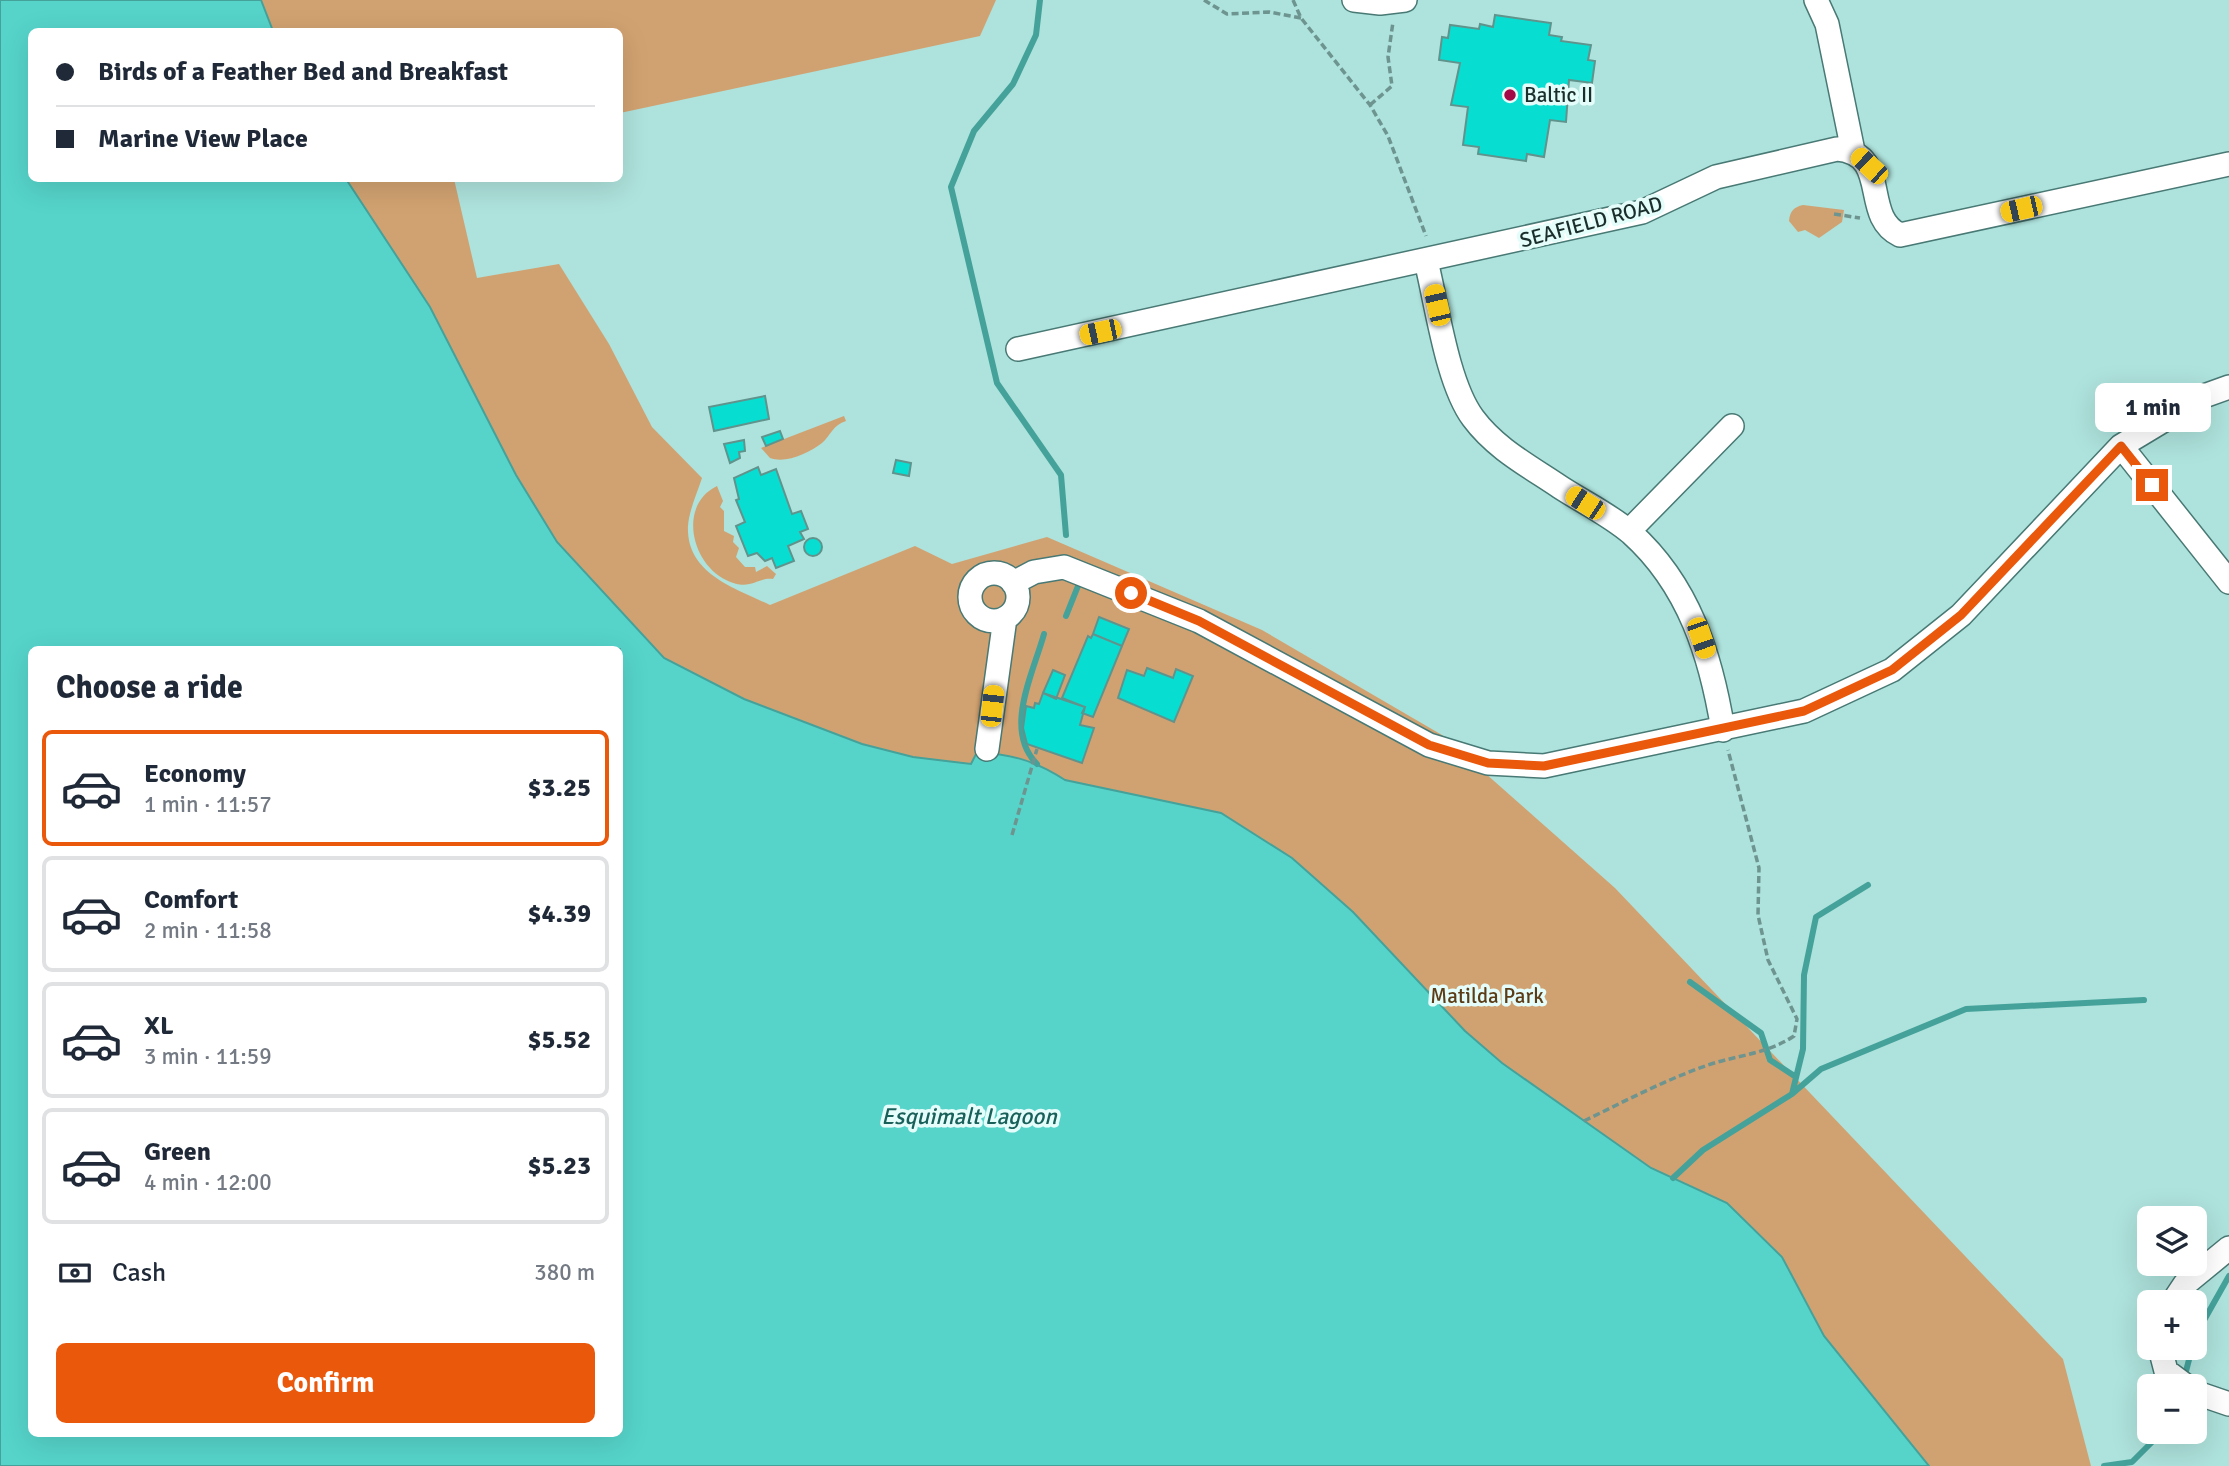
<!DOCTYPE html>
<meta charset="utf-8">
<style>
:root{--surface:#fff;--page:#f2f2f3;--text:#1f2937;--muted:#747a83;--line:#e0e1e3;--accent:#ea580c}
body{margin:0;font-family:Signika,sans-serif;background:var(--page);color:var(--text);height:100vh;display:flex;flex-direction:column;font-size:26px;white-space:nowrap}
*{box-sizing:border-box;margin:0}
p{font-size:23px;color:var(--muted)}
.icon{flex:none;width:38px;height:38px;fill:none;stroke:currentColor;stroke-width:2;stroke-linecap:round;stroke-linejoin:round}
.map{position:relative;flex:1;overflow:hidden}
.sheet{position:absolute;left:28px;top:646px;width:595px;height:791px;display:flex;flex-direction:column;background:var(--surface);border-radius:10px;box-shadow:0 7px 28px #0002}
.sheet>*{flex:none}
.banner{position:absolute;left:28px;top:28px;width:595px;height:154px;border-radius:10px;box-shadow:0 7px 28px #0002;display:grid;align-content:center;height:154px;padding:0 28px;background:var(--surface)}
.fabs{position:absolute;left:2137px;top:1206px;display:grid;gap:14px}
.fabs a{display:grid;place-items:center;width:70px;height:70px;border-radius:10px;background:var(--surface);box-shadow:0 7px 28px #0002;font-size:35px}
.end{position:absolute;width:32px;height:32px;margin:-16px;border:9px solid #ea580c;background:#fff;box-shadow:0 0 0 4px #fff}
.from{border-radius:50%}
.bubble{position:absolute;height:49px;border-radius:10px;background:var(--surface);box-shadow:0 7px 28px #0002;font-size:23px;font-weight:700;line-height:49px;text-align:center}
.car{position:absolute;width:21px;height:42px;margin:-21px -10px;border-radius:9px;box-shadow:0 0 5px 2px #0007;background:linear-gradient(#f5c518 24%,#345 0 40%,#f5c518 0 76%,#345 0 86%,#f5c518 0)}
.banner b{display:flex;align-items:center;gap:24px;height:66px;font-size:26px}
.banner b+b{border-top:2px solid var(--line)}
.banner i{width:18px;height:18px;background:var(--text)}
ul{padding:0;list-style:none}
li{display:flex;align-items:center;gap:21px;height:116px;margin:0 14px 10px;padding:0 14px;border:4px solid var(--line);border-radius:10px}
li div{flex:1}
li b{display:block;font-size:26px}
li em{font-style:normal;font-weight:700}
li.current{border-color:var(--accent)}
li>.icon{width:63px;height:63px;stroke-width:1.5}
h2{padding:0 28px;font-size:32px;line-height:84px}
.pay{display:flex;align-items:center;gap:18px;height:77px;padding:0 28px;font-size:26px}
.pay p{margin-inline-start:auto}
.action{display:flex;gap:14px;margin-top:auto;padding:14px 28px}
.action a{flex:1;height:80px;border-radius:10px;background:var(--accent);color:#fff;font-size:28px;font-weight:700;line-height:80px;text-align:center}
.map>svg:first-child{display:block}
.green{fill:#d1a271;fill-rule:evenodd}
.water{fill:#56d4ca;stroke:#44a29b;stroke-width:2;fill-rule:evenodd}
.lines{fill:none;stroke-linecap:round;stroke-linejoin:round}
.stream{stroke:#44a29b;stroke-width:6}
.building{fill:#07ded1;stroke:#61938d;stroke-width:2}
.minor-casing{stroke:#487974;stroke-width:26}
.path{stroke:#6e9490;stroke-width:3.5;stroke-dasharray:7 3.5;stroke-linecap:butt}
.minor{stroke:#fff;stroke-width:23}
.route{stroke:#ea580c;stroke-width:9}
.poi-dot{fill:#a30946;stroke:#e4fdfa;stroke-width:2.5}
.labels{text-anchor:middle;stroke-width:7;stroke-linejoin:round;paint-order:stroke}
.poi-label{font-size:21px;fill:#1a2f2c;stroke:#e4fdfa;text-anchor:start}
.street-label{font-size:21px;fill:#1a2f2c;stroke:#e4fdfa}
.park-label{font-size:21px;fill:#5b3c16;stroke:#e4fdfa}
.water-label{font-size:23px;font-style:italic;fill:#19605a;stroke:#e4fdfa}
</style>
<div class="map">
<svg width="2229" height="1466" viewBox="0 0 2229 1466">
<rect width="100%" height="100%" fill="#aee2dc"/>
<path class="green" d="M0,0H996L980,36L620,113V32H32V178L454,179L477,278L559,264L609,344L652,427L702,478C697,493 689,511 688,526C686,574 735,588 770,605L915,546L952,564L1047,537L1262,630L1442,735L1615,888L2063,1359L2091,1466H0ZM32,649H620V1433H32Z
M1803,205L1844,210L1842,222L1819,238L1805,230L1798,232L1789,221C1790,211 1794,207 1803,205Z
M844,416L846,421C833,425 831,435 822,443C809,453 786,464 770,458L761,448Z
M717,486L723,501L720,507L724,511V531L734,536L733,542L739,548L736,557L745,567H755L756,572L767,566L776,574L773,579C756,577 751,592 726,580C691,563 678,505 717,486Z"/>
<path class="water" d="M0,0H261L273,31L32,32V178L346,179L430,307L516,475L557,542L664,658L744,699L862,744L913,757L971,764L977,752C1013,755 1034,760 1065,780L1221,813L1292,858L1353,912L1465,1031L1502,1063L1651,1168L1727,1203L1782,1257L1824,1336L1929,1466H0ZM32,649H620V1433H32Z"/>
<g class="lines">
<path class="stream" d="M1040,0L1036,35L1013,84L974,131L951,187L997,383L1061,475L1066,535
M1066,616L1078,586
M1037,764C1003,730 1033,674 1044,634
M1690,982L1761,1033L1770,1060L1796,1077
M1792,1094L1821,1069L1966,1009L2144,1000
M1673,1178L1703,1150L1792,1094L1803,1049L1804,975L1816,917L1868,885
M2194,1338L2229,1276
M2184,1379L2192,1348
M2104,1466L2132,1462L2162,1432"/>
</g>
<path class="building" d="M1495,15L1551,23L1549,35L1562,37L1561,41L1591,45L1588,60L1595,61L1592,83L1569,80L1566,122L1550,120L1544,157L1527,154L1526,161L1478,154L1479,147L1463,145L1468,107L1451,105L1460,63L1439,60L1442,37L1448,38L1450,25L1479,29L1480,24L1493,27Z
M765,396L769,419L714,431L709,407Z
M780,431L783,439L766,446L762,437Z
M744,440L745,451L739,452L740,458L730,463L724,444Z
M896,460L911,463L909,476L893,473Z
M758,467L761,475L776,469L792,514L801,511L808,529L800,532L804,539L788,546L794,561L776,568L772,558L765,561L757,553L748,556L736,526L745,522L736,500L739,499L734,478Z
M804 547a9 9 0 1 1 18 0a9 9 0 1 1-18 0Z
M1099,617L1129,629L1122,646L1093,634Z
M1093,634L1122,646L1093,717L1082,713L1085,707L1062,698L1088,636L1091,638Z
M1147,668L1173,678L1176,669L1193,676L1174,722L1118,698L1127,670L1144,676Z
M1053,670L1065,675L1056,699L1043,693Z
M1043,693L1085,707L1080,725L1094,728L1082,763L1027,744L1023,728L1026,706L1034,708L1035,703L1039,704Z"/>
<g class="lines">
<g class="minor-casing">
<path id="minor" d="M1354,0L1380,3L1405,0
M1816,0L1827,24L1853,151
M1426,261C1437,305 1447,383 1473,418C1496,449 1529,466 1560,487C1583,502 1610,515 1631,533C1689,585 1711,656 1723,730
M1018,349L1642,212L1716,177L1837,149C1892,154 1860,216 1900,235L2229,164
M2121,446L2229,582
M1629,531L1732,426
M970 597a24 24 0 1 1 48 0a24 24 0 1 1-48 0Z
M1013,583L1034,572L1064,567L1199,621L1429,745L1488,763L1544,766L1804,711L1892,670L1961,615L2121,446L2204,396L2229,387
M987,749L1005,618
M2173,1302L2185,1284L2229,1248
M2160,1348L2166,1371L2186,1386
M2194,1392L2229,1404"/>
</g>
<path class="path" d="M1204,0L1227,14L1269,12L1301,18
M1293,0L1301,18L1370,105L1388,136L1426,236
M1370,105L1392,86L1388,57L1393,22
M1834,214L1860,218
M1012,835L1037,749
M1584,1121C1625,1101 1665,1080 1708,1065C1738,1055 1767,1054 1794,1036L1797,1019L1768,960L1758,915L1759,868L1728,750"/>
<use href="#minor" class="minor"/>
</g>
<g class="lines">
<path class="route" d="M1131,593L1199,621L1429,745L1488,763L1544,766L1804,711L1892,670L1961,615L2121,446L2152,485"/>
</g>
<circle class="poi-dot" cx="1510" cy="95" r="7"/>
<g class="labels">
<g class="poi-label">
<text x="1524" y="102">Baltic II</text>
</g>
<g class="street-label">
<text transform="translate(1591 222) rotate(-15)" y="7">SEAFIELD ROAD</text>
</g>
<g class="park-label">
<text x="1487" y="1003">Matilda Park</text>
</g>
<g class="water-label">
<text x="969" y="1124">Esquimalt Lagoon</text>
</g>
</g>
</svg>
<div class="fabs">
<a><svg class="icon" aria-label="layers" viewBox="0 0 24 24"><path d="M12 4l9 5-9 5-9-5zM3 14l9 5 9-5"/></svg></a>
<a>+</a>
<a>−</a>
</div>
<i class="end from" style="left:1131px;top:593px"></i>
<i class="end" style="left:2152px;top:485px"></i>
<div class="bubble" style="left:2095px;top:383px;width:116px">1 min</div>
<i class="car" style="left:1869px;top:166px;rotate:313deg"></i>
<i class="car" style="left:2021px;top:209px;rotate:257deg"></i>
<i class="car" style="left:1437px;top:305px;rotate:347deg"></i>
<i class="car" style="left:1100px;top:332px;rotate:258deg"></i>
<i class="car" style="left:1585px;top:503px;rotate:303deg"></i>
<i class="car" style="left:1701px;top:638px;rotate:161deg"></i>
<i class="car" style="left:992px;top:706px;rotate:6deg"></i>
<div class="banner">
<b><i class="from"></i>Birds of a Feather Bed and Breakfast</b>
<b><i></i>Marine View Place</b>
</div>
<section class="sheet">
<h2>Choose a ride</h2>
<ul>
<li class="current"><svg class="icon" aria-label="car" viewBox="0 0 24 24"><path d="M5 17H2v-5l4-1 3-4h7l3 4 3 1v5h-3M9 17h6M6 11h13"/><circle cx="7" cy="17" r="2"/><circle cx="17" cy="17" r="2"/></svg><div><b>Economy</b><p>1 min · 11:57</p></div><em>$3.25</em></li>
<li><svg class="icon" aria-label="car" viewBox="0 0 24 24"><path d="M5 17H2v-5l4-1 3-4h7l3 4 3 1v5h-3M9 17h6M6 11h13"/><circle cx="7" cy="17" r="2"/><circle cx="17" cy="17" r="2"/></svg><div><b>Comfort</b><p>2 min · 11:58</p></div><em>$4.39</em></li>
<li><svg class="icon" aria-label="car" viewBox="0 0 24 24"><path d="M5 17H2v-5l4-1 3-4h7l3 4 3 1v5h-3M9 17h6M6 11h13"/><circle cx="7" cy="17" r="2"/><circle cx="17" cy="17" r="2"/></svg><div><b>XL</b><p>3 min · 11:59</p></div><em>$5.52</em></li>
<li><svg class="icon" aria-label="car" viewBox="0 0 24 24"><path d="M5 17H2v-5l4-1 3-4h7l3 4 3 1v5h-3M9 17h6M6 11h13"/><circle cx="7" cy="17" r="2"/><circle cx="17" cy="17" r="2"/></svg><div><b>Green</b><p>4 min · 12:00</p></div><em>$5.23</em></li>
</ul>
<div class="pay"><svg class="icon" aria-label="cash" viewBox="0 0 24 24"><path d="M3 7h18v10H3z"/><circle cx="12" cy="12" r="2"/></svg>Cash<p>380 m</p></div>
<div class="action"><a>Confirm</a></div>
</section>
</div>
